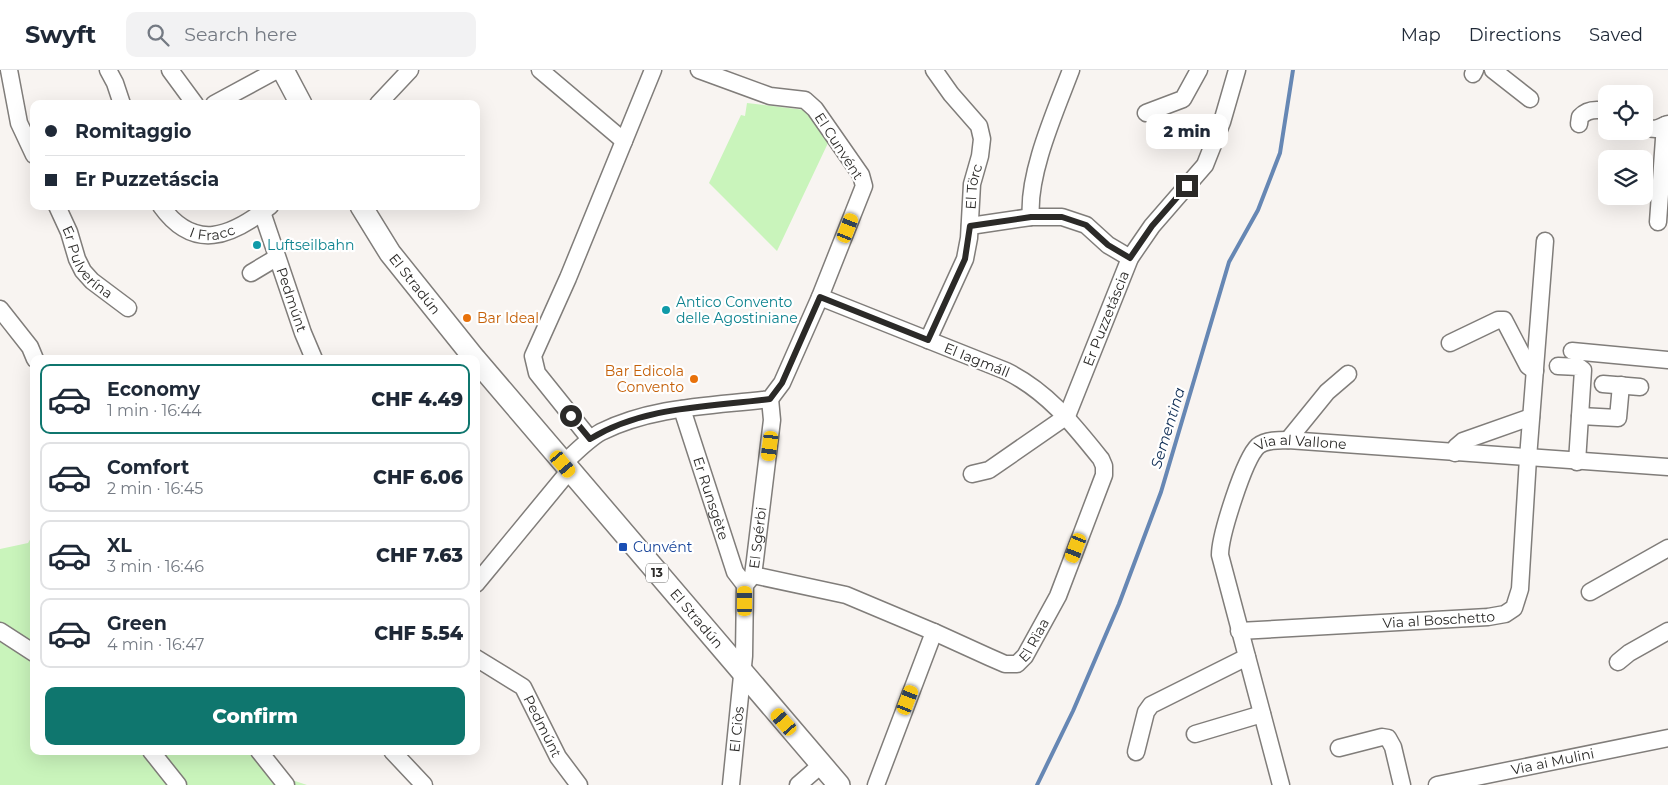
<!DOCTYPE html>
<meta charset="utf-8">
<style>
:root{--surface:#fff;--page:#f2f2f3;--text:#1f2937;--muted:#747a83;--line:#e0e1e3;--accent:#0f766e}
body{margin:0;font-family:Montserrat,sans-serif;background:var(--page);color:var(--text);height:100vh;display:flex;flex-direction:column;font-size:19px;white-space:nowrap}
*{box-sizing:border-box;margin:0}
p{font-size:16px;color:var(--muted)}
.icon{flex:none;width:28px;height:28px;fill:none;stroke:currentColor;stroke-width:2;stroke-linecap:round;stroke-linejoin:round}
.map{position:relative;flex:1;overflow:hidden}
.details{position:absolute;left:30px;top:285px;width:450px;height:400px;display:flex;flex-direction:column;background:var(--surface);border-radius:10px;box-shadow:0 5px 20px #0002}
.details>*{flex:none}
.guide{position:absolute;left:30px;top:30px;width:450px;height:110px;border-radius:10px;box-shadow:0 5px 20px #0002;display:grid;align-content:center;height:110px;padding:0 15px;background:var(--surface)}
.controls{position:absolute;left:1598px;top:15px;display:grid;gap:10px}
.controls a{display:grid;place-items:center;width:55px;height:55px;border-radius:10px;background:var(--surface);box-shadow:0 5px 20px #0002;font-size:25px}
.end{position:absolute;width:22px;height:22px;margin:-11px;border:6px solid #2b2a28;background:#fff;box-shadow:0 0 0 2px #fff}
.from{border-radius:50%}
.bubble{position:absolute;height:35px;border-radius:10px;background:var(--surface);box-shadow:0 5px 20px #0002;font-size:16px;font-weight:800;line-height:35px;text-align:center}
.car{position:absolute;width:15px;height:30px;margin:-15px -8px;border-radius:6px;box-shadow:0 0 4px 1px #0007;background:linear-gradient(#f5c518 24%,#345 0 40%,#f5c518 0 76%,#345 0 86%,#f5c518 0)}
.guide b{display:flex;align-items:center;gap:18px;height:48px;font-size:19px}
.guide b+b{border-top:1px solid var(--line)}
.guide i{width:12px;height:12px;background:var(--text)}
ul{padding:9px 0 0;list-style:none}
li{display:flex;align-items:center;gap:15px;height:70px;margin:0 10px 8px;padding:0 5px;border:2px solid var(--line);border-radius:10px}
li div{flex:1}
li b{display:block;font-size:19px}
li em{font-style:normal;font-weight:800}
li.on{border-color:var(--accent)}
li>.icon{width:45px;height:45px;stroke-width:1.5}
.primary-button{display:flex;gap:10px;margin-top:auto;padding:10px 15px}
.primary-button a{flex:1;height:58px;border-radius:10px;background:var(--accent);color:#fff;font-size:20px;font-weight:800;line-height:58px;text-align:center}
header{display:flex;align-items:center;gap:30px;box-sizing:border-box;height:70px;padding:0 25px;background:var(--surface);border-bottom:1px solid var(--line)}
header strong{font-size:24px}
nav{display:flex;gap:28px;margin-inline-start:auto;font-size:18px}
.search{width:350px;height:45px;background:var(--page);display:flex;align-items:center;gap:12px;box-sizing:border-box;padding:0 18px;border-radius:10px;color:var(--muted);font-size:19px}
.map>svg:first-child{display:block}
.green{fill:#c9f4bb}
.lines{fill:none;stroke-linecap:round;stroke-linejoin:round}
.stream{stroke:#6687b4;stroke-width:4}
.minor-casing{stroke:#807d7a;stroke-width:19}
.major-casing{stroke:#807d7a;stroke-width:24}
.minor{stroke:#fff;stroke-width:16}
.major{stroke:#fff;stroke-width:21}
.route{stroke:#2b2a28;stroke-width:6}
.culture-dot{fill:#0f9aa8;stroke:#fff;stroke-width:2}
.food-dot{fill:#e8710a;stroke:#fff;stroke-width:2}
.transit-dot{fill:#1a4fb4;stroke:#fff;stroke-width:2}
.labels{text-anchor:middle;stroke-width:4.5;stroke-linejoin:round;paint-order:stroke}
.shield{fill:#fff;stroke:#6b6a68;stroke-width:1}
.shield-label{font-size:12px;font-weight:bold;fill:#2b2a28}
.street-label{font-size:14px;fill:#2b2a28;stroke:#fff}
.culture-label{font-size:14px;fill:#0d838f;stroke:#fff;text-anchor:start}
.food-label{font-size:14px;fill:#c56008;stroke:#fff;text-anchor:start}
.transit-label{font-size:14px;fill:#164399;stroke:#fff;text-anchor:start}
.water-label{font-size:15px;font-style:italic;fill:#0b2a52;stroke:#fff}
</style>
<header>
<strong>Swyft</strong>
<div class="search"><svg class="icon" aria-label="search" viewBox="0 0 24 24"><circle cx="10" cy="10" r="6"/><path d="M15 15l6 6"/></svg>Search here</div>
<nav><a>Map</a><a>Directions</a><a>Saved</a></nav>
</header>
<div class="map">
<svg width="1668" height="715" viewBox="0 0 1668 715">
<rect width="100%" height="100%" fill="#f8f4f1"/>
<path class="green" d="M747,33L805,40L828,73L777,181L709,113L741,45L745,46Z
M34,463V681H259L277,705L307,715H0V479L28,473Z"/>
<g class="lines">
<path class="stream" d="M1037,715L1073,641L1119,534L1161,422L1229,192L1258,140L1280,83L1293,0"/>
<g class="minor-casing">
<g id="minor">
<path d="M9,0L19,53L34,85"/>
<path d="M108,0L115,13L122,34"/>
<path d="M170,0L195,34"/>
<path d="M540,0L624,71"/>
<path d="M1493,0L1530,29"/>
<path d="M1473,4L1475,0"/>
<path d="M214,34L277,0"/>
<path d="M378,34L410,0"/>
<path d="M1146,43L1183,29L1199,0"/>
<path d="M1579,54L1580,47C1587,39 1597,39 1606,41"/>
<path d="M1644,58L1656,59L1668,54"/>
<path id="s1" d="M57,136L69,162L77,189L83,201L92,211L128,238"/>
<path id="s2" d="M161,136C194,182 231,167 270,136"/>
<path id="s3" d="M260,136L303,263L314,289"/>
<path d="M1031,147C1027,104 1056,40 1071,0"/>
<path d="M1658,152L1665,55"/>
<path d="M970,156L1031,147H1062L1086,155L1108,175L1130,188"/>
<path d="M251,203L276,188"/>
<path d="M0,239L30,277L35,289"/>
<path id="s4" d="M928,270L965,189L969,168L972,114L980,86L982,69L979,56L951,24L934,0"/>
<path d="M1450,273L1498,250H1504L1528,296L1535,301"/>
<path d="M1572,281L1668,290"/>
<path d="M1558,296L1579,297L1583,300L1577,392"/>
<path d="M1603,314L1640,317"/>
<path id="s5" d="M682,339L735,502L745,515"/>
<path id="s6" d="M1067,346L1130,188L1152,156L1205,95L1222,52L1237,0"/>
<path d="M1580,346L1618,348L1621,315"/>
<path d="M590,369L537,303L533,286L568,208L653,0"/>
<path d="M1288,370L1327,322L1348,304"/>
<path d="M1455,383L1456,377L1463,371L1531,347"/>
<path d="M563,394C575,383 587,370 601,362C653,336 713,336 770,329L782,313L820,227L864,116L861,105L815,39L805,30L770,26L699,0"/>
<path d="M972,404L989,400L1067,346"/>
<path id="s7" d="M753,505L846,525L934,562L989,587L1005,594H1017L1025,586L1058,526L1104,405V396L1101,389C1073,354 1047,321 1006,301L820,227"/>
<path d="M476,514L569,401"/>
<path d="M1590,522L1668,478"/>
<path d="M0,561L34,583"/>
<path id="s8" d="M1239,561L1488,547L1505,544L1514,538L1520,519L1528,388L1545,171"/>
<path id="s9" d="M476,588L523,617L558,687L579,715"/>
<path d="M1618,592L1629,583L1668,561"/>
<path d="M1195,664L1262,644"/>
<path d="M1339,678L1382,667L1388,668L1393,677L1402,715"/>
<path d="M151,681L178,715"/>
<path d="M259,681L286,715"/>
<path d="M392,681L424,715"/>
<path d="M1136,682L1146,642L1151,635L1247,587"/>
<path id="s10" d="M731,715L744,586L745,515L753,505L755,490L772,350L770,329"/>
<path d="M798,715L821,695"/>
<path d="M876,715L934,562"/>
<path id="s11" d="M1281,715L1220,485C1220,466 1244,389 1258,376C1266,370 1279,370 1288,370L1668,397"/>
<path id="s12" d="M1437,715L1668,668"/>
</g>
</g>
<g class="major-casing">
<g id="major">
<path d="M283,0L301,34"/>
<path id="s13" d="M361,136L390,183L475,289"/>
<path id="s14" d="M476,290L839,715"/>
</g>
</g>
<use href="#minor" class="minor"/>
<use href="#major" class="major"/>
</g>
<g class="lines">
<path class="route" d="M571,346L590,369C644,336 709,337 770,329L782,313L820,227L928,270L965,189L970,156L1031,147H1062L1086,155L1108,175L1130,188L1152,156L1187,116"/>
</g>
<g class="culture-dot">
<circle cx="257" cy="175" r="5"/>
<circle cx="666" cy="240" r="5"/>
</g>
<g class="food-dot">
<circle cx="467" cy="248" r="5"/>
<circle cx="694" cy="309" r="5"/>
</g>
<rect class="transit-dot" x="618" y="472" width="10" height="10" rx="2.5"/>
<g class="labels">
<rect class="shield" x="646" y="493.5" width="22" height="19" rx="4"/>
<g class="shield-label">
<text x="657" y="507">13</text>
</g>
<g class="street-label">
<text transform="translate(839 76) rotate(57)" y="5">El Cunvént</text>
<text dy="5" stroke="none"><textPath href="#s4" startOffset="162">El Törc</textPath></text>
<text dy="5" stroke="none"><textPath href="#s2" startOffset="62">I Fracc</textPath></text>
<text dy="5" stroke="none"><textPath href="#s1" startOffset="65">Er Pulverína</textPath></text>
<text dy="5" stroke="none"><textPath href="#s13" startOffset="95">El Stradún</textPath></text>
<text dy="5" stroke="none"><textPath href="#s3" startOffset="99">Pedmúnt</textPath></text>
<text dy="5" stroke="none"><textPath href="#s6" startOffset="105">Er Puzzetáscia</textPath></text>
<text transform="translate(977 290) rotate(22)" y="5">El Iagmáll</text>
<text dy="5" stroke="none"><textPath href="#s11" startOffset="398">Via al Vallone</textPath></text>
<text dy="5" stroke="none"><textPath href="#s5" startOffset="94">Er Runsgète</textPath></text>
<text dy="5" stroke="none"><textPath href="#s10" startOffset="251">El Sgérbi</textPath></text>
<text dy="5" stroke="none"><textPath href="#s14" startOffset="340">El Stradún</textPath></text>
<text dy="5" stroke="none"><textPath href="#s8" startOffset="200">Via al Boschetto</textPath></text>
<text dy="5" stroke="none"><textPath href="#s7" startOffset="310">El Rïaa</textPath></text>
<text dy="5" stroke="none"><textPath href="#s9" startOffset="99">Pedmúnt</textPath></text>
<text dy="5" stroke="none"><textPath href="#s10" startOffset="56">El Ciòs</textPath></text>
<text dy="5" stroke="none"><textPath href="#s12" startOffset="118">Via ai Mulini</textPath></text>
</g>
<g class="culture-label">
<text x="267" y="180">Luftseilbahn</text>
<text x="676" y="237">Antico Convento<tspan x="676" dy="16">delle Agostiniane</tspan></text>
</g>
<g class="food-label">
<text x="477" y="253">Bar Ideal</text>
<text x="684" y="306" text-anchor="end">Bar Edicola<tspan x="684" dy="16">Convento</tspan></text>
</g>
<g class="transit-label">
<text x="633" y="482">Cunvént</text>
</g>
<g class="water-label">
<text transform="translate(1168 358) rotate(-73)" y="5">Sementina</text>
</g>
</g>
</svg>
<div class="controls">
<a><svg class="icon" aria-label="locate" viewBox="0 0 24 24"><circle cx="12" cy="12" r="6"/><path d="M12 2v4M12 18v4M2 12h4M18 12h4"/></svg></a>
<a><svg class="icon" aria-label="layers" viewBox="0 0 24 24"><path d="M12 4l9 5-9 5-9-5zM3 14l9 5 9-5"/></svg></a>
</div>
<i class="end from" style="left:571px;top:346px"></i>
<i class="end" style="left:1187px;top:116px"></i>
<div class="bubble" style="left:1146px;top:44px;width:82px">2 min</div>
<i class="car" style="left:848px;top:158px;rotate:21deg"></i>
<i class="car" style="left:770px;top:376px;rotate:187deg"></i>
<i class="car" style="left:563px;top:394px;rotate:140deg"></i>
<i class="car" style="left:1076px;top:478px;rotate:201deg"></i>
<i class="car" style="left:745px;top:531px;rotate:0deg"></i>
<i class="car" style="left:908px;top:630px;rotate:21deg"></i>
<i class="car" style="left:784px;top:652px;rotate:319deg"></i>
<div class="guide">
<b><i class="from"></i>Romitaggio</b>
<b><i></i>Er Puzzetáscia</b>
</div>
<section class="details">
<ul>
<li class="on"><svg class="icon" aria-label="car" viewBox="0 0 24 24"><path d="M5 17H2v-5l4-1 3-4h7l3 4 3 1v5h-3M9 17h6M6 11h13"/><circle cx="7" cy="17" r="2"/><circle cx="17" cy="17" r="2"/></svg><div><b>Economy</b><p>1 min · 16:44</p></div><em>CHF 4.49</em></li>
<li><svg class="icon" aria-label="car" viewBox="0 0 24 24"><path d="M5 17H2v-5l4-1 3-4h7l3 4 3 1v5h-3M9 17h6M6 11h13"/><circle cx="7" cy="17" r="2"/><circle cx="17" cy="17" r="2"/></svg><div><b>Comfort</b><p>2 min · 16:45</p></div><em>CHF 6.06</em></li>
<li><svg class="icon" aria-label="car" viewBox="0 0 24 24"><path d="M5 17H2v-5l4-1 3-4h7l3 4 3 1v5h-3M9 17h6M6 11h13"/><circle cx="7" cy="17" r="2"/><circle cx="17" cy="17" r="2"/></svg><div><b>XL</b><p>3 min · 16:46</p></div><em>CHF 7.63</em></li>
<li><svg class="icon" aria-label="car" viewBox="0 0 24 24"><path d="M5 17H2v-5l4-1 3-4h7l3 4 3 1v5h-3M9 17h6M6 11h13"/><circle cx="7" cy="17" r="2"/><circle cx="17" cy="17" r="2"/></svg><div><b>Green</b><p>4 min · 16:47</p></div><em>CHF 5.54</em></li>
</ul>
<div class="primary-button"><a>Confirm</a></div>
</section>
</div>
